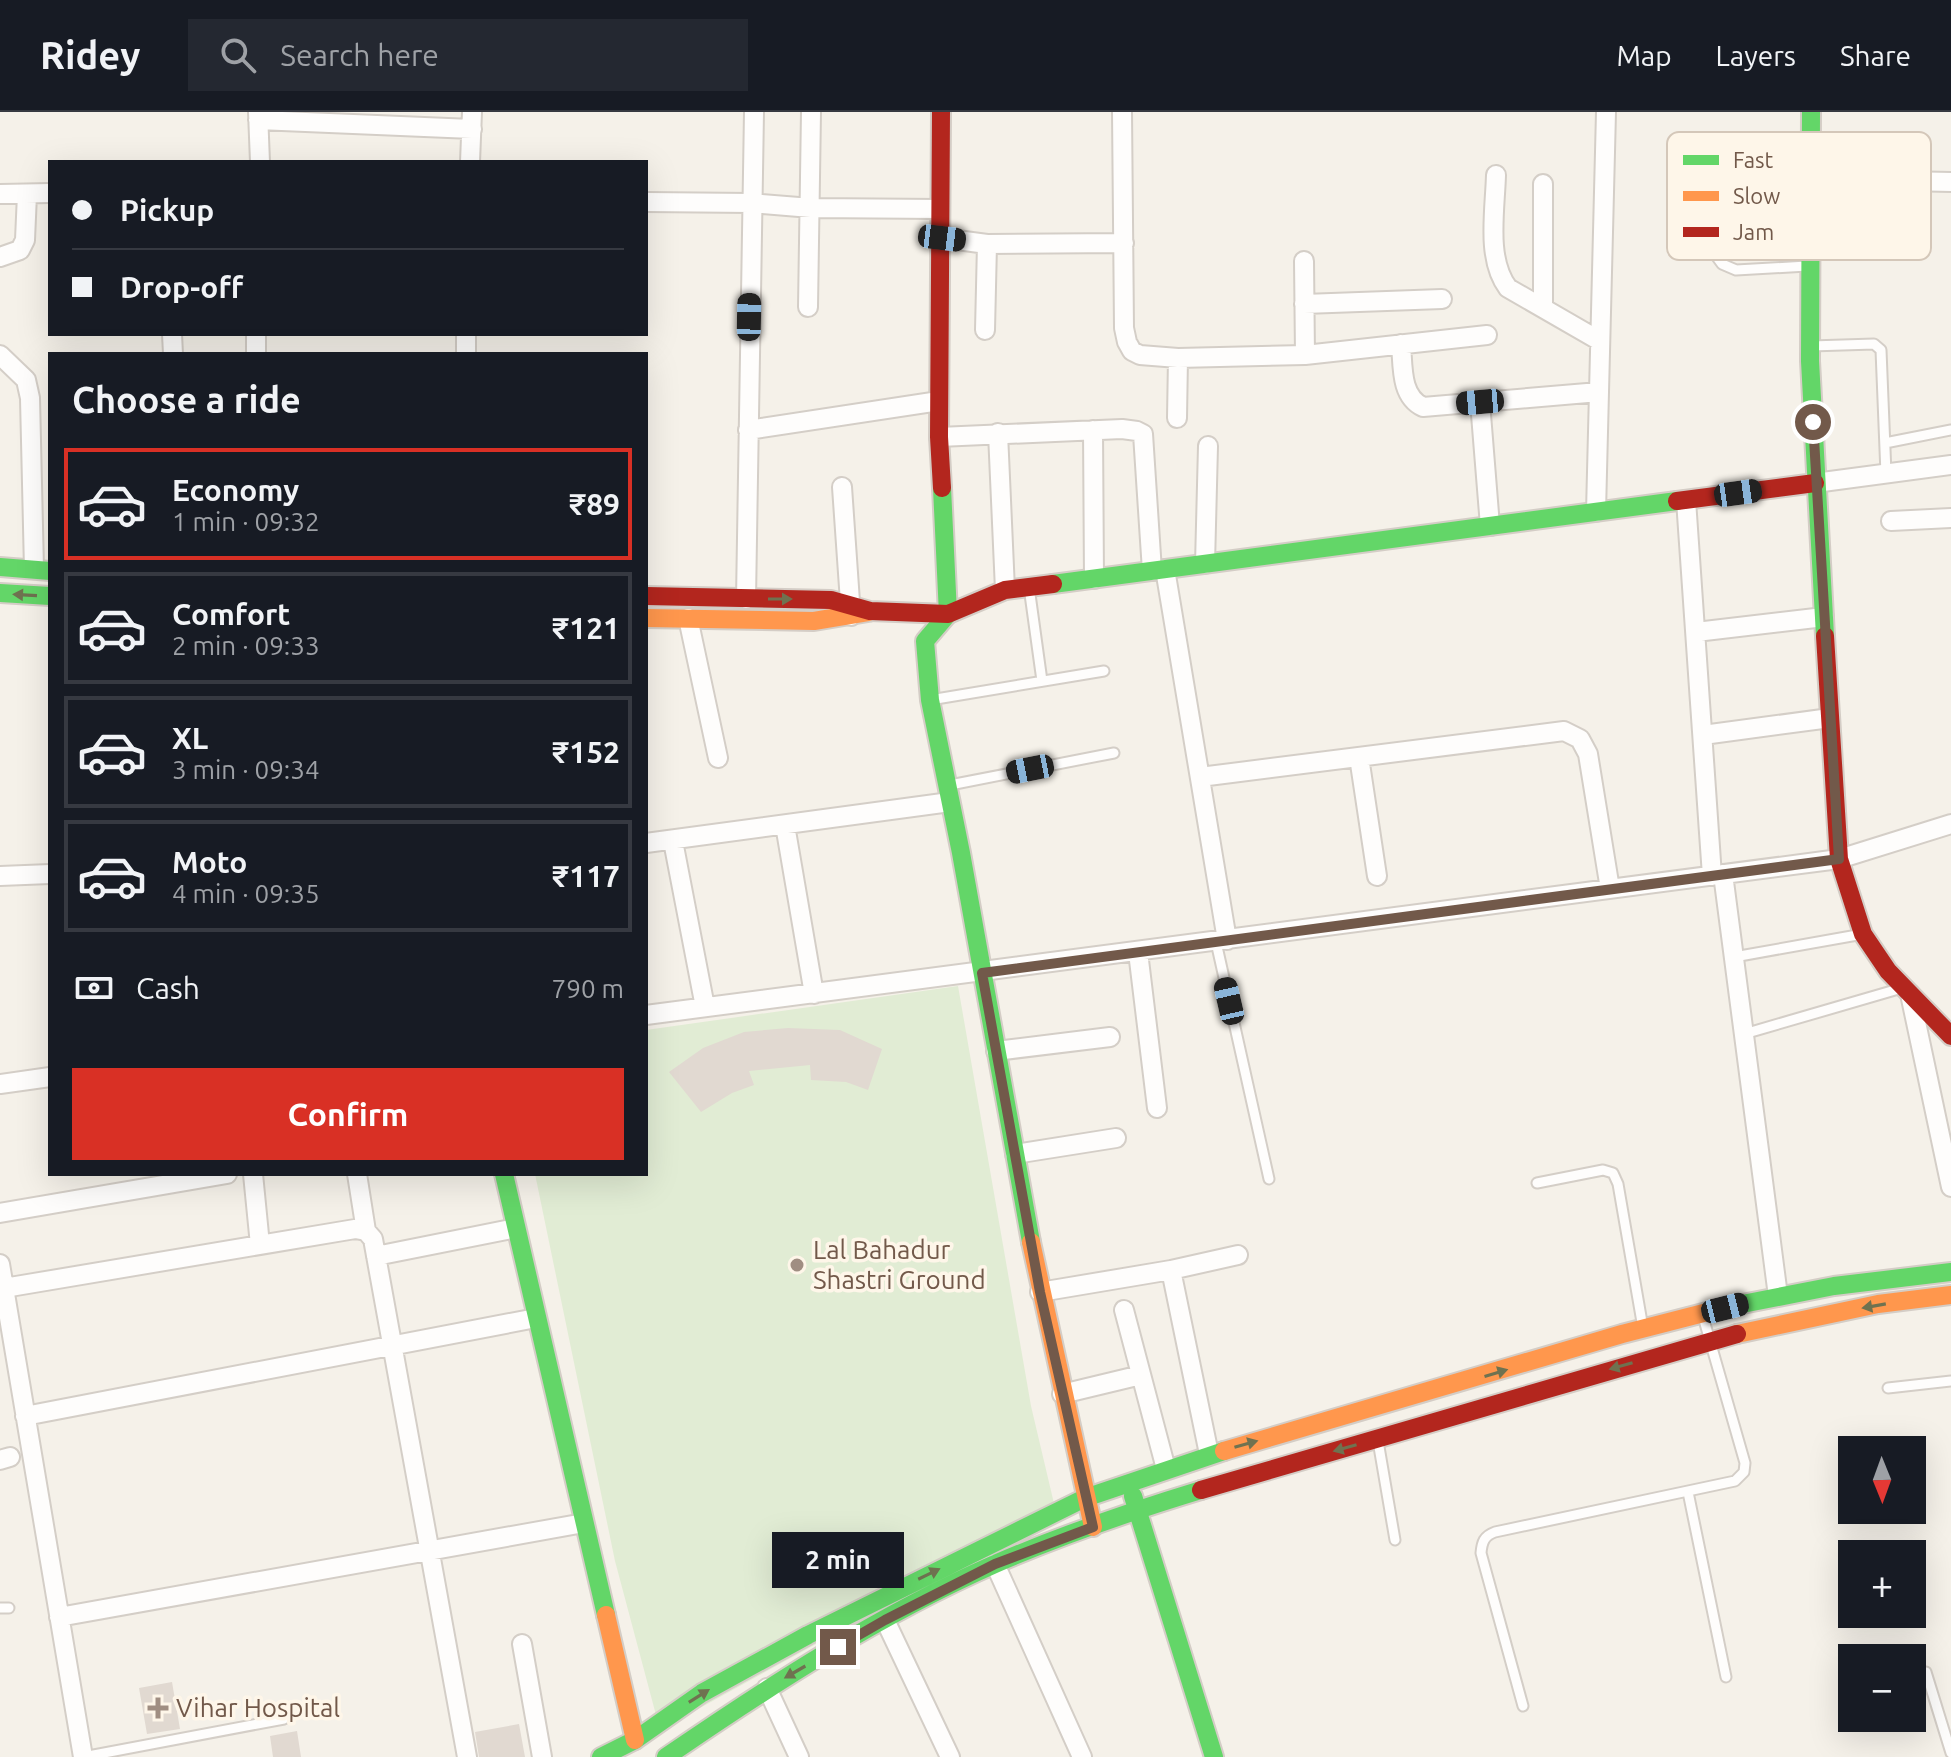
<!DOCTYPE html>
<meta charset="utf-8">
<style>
:root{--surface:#171b24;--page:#242831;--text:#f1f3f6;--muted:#9ea1a6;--line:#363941;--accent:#d93025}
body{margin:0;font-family:Ubuntu,sans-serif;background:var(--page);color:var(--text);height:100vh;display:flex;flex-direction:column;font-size:30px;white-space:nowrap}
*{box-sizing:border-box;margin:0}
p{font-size:26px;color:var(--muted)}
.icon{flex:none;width:44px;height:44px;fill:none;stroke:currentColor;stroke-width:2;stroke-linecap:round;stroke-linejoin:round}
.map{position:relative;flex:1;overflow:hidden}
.panel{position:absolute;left:48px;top:240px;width:600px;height:824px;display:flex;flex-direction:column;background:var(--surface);border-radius:0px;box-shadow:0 8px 32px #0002}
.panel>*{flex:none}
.top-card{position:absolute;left:48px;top:48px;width:600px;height:176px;border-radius:0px;box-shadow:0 8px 32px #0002;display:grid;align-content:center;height:176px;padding:0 24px;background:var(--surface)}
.needle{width:52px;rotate:179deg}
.fabs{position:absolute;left:1838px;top:1324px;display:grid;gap:16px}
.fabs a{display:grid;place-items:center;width:88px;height:88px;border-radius:0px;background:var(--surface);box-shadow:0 8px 32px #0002;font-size:40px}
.end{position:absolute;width:36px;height:36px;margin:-18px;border:10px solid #72594a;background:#fff;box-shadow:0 0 0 4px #fff}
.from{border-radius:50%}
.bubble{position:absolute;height:56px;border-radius:0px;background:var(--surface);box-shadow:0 8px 32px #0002;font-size:26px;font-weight:700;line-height:56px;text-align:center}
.car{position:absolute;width:24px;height:48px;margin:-24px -12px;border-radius:10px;box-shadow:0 0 6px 2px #0007;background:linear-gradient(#222 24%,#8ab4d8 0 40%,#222 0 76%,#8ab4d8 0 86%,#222 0)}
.top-card b{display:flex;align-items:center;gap:28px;height:76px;font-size:30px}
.top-card b+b{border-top:2px solid var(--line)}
.top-card i{width:20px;height:20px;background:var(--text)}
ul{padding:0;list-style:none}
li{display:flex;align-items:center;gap:24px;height:112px;margin:0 16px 12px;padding:0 8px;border:4px solid var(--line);border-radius:0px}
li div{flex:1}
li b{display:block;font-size:30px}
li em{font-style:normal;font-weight:700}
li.active{border-color:var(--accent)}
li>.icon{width:72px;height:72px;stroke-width:1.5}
h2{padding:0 24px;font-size:36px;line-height:96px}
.pay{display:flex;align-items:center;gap:20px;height:88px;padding:0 24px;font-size:30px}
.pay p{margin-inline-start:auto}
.action{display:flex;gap:16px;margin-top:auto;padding:16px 24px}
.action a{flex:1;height:92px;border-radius:0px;background:var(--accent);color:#fff;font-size:32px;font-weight:700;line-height:92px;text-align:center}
header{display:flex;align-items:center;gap:48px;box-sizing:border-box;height:112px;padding:0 40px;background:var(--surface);border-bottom:2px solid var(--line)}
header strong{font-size:38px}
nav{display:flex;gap:44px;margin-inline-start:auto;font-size:28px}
.search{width:560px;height:72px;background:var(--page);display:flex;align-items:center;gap:20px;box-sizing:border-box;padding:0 28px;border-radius:0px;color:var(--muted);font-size:30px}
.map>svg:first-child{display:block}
.green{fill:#e1ecd4}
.building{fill:#e1d9d1}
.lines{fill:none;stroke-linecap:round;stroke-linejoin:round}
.lane-casing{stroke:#d4cec7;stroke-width:13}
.street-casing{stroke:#d4cec7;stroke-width:22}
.fast-casing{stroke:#d4cdc6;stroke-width:22}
.slow-casing{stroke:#d4cdc6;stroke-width:22}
.jam-casing{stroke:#d4cdc6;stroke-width:22}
.lane{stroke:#fefdfc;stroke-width:9}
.street{stroke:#fefdfc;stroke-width:18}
.fast{stroke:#63d668;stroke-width:18}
.slow{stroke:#ff974d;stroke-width:18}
.jam{stroke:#b3261e;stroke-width:18}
.oneway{fill:#6f7250}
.route{stroke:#72594a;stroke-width:10}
.poi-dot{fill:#a08e82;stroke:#fef6e9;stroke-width:3}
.labels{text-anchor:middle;stroke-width:7;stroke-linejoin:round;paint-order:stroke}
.poi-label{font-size:26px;fill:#72594a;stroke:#fef6e9;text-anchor:start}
.key{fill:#fef6e9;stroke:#d4c7b9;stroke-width:2}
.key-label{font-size:22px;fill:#72594a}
</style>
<header>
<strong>Ridey</strong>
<div class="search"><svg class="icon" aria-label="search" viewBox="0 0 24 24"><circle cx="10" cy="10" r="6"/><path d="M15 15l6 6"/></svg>Search here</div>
<nav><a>Map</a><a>Layers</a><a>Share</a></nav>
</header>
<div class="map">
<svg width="1951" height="1645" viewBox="0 0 1951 1645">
<rect width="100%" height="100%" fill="#f5f1e9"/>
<path class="green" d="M958,874L1031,1294L1056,1400L660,1618L615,1449L535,1062H646V918Z"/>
<path class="building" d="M788,916L840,918L882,937L868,978L846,970L811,968L810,953L749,959L754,973L732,981L701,1000L669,960L703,936L744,920Z
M172,1570L180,1617L147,1622L139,1576Z
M519,1612L525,1645H479L475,1620Z
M297,1619L301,1645H273L270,1624Z"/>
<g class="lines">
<g class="lane-casing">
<path id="lane" d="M1684,100L1722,152L1736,158L1807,154
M1811,234L1874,232L1881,238L1886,362
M1885,331L1951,318
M1029,475L1042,569
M930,588L1104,559
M950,673L1114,641
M1216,830L1269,1067
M1734,845L1863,822
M1744,922L1902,876
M1537,1071L1603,1058L1613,1061L1618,1072L1643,1216
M1888,1276L1951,1269
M1378,1329L1395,1428
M1688,1380L1726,1565
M0,1496H9
M1926,1560L1951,1641
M1523,1594L1481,1441C1482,1430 1484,1424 1495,1420L1735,1369L1744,1360L1745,1351L1702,1201
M83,1645L284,1607"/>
</g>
<g class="street-casing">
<path id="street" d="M258,0L260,50
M1122,0L1124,216L1127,230L1132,239L1140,243L1178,246L1305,243L1487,223
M258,8L472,17
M470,50L472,0
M1496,63C1495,99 1486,147 1508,176L1600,229
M1811,67L1951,70
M1543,72V196
M0,82L50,81
M646,90L751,91L811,96L940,97
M942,126L987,132L1124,131
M0,145L20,138L25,128L27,82
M1304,149L1305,243
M1304,192L1442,187
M808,195L811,0
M985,218L987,132
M172,222L173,242
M256,222V242
M1401,232C1403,254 1400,284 1423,295L1599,280
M466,242V222
M0,243L26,268L30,286L34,457
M1480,290L1490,414
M1177,306L1178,246
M748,318L939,289
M1093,318L1094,467
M998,321L1005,478
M939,325L1122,317L1137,319L1143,322L1152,459
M1815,371L1951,353
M842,375L851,504
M1686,388L1712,764
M1596,400L1606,0
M1891,409L1951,406
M1205,452L1208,334
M1165,457L1227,828
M746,487L754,0
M688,506L718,646
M1696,520L1824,505
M1703,623L1830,606
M1359,645L1377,764
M1200,665L1564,619L1580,627L1588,642L1610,777
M785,713L814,882
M673,729L705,895
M646,731L950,690
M1723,762L1778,1184
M0,764L50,762
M1138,840L1157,996
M1910,882L1951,1075
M646,903L1839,747L1951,712
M996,939L1110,925
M0,972L50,965
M1015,1042L1116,1026
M253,1062L260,1133
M357,1062L366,1119
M0,1101L227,1062
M376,1144L516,1116
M0,1152L83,1645
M1171,1158L1209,1342
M4,1176L355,1117L366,1119L373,1127L467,1645
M1040,1180L1171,1158L1238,1143
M1124,1198L1166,1357
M1062,1282L1141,1263
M25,1304L536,1206
M0,1348L10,1345
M995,1452L1082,1645
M59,1505L584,1411
M885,1508L950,1645
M522,1532L542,1645
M767,1576L799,1645"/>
</g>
<g class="fast-casing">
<path id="fast" d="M1811,0L1810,249L1825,524
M942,376L948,502L925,529L930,588L961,741L1031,1130
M0,455L50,459
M1053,472L1677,389
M0,481L50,484
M504,1062L606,1503
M1727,1195L1834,1174L1951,1160
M1133,1384L1214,1645
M601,1645L635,1628L702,1581L808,1523L1085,1386L1224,1339
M666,1645C771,1573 879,1503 995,1452C1062,1423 1132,1399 1201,1378"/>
</g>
<g class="slow-casing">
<path id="slow" d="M646,506L814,509L868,500
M1031,1130L1093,1415
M1737,1222L1878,1192L1951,1183
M1224,1339L1622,1222L1727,1195
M606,1503L635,1628"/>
</g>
<g class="jam-casing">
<path id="jam" d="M941,0L939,325L942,376
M1677,389L1815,371
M646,484L831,488L870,499L948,502L1005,478L1053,472
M1825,524L1839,747L1863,822L1888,859L1951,924
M1201,1378L1737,1222"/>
</g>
<use href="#lane" class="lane"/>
<use href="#street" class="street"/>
<use href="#fast" class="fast"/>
<use href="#slow" class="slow"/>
<use href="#jam" class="jam"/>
</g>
<defs><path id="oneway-solid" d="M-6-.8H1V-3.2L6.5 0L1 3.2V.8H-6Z" transform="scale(2)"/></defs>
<g class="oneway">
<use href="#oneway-solid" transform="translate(25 483) rotate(-177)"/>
<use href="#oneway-solid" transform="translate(780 487)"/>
<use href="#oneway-solid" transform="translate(1874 1194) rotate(170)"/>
<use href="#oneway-solid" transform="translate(1621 1254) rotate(164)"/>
<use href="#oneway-solid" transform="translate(1496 1261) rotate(-17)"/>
<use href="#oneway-solid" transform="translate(1246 1332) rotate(-16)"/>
<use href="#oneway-solid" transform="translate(1345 1336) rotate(164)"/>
<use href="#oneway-solid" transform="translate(929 1462) rotate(-26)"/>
<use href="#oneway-solid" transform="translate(795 1560) rotate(150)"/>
<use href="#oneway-solid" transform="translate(699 1584) rotate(-32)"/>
</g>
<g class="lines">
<path class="route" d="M838,1535L885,1508L995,1452L1093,1415L1040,1180L982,861L1839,747L1813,310"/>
</g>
<g class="poi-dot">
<circle cx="797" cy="1153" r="8"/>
<path d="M154 1584h8v8h8v8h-8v8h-8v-8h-8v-8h8z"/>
</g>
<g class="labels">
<g class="poi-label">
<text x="813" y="1147">Lal Bahadur<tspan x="813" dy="30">Shastri Ground</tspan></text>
<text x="176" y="1605">Vihar Hospital</text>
</g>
</g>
<rect x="1667" y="20" width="264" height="128" rx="12" class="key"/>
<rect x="1683" y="43" width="36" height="10" fill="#63d668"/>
<rect x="1683" y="79" width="36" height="10" fill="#ff974d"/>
<rect x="1683" y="115" width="36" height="10" fill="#b3261e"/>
<g class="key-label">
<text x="1733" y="56">Fast</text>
<text x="1733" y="92">Slow</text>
<text x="1733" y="128">Jam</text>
</g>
</svg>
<div class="fabs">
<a><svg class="needle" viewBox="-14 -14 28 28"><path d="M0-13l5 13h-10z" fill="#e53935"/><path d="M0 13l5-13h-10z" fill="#9ea1a6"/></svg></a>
<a>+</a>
<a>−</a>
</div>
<i class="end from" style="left:1813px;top:310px"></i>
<i class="end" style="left:838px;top:1535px"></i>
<div class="bubble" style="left:772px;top:1420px;width:132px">2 min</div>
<i class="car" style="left:942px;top:126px;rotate:97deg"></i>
<i class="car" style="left:749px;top:205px;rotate:1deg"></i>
<i class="car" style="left:1480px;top:290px;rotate:265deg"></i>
<i class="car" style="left:1738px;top:381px;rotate:82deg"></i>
<i class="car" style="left:1030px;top:657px;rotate:259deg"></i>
<i class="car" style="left:1229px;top:889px;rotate:347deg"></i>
<i class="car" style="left:1725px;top:1196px;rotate:76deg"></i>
<div class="top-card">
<b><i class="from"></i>Pickup</b>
<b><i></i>Drop-off</b>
</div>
<section class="panel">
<h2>Choose a ride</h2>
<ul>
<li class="active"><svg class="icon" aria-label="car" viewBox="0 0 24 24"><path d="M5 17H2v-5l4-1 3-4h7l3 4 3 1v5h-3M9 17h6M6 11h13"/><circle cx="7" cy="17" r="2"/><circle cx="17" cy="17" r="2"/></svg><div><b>Economy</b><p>1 min · 09:32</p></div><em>₹89</em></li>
<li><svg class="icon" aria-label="car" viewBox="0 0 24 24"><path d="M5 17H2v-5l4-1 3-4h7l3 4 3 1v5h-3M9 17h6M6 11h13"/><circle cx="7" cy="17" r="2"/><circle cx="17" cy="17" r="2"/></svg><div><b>Comfort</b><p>2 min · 09:33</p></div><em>₹121</em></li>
<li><svg class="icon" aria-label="car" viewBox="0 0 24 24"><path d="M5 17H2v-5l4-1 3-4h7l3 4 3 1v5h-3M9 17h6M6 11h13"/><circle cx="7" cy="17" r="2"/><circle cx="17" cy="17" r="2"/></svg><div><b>XL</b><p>3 min · 09:34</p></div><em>₹152</em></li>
<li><svg class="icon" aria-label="car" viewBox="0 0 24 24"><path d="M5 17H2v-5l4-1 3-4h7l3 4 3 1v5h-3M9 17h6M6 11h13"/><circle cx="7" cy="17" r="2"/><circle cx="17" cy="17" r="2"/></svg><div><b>Moto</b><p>4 min · 09:35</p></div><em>₹117</em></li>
</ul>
<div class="pay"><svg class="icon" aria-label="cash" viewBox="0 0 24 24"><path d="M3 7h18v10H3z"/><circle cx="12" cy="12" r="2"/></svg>Cash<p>790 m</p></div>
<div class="action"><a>Confirm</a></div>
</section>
</div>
